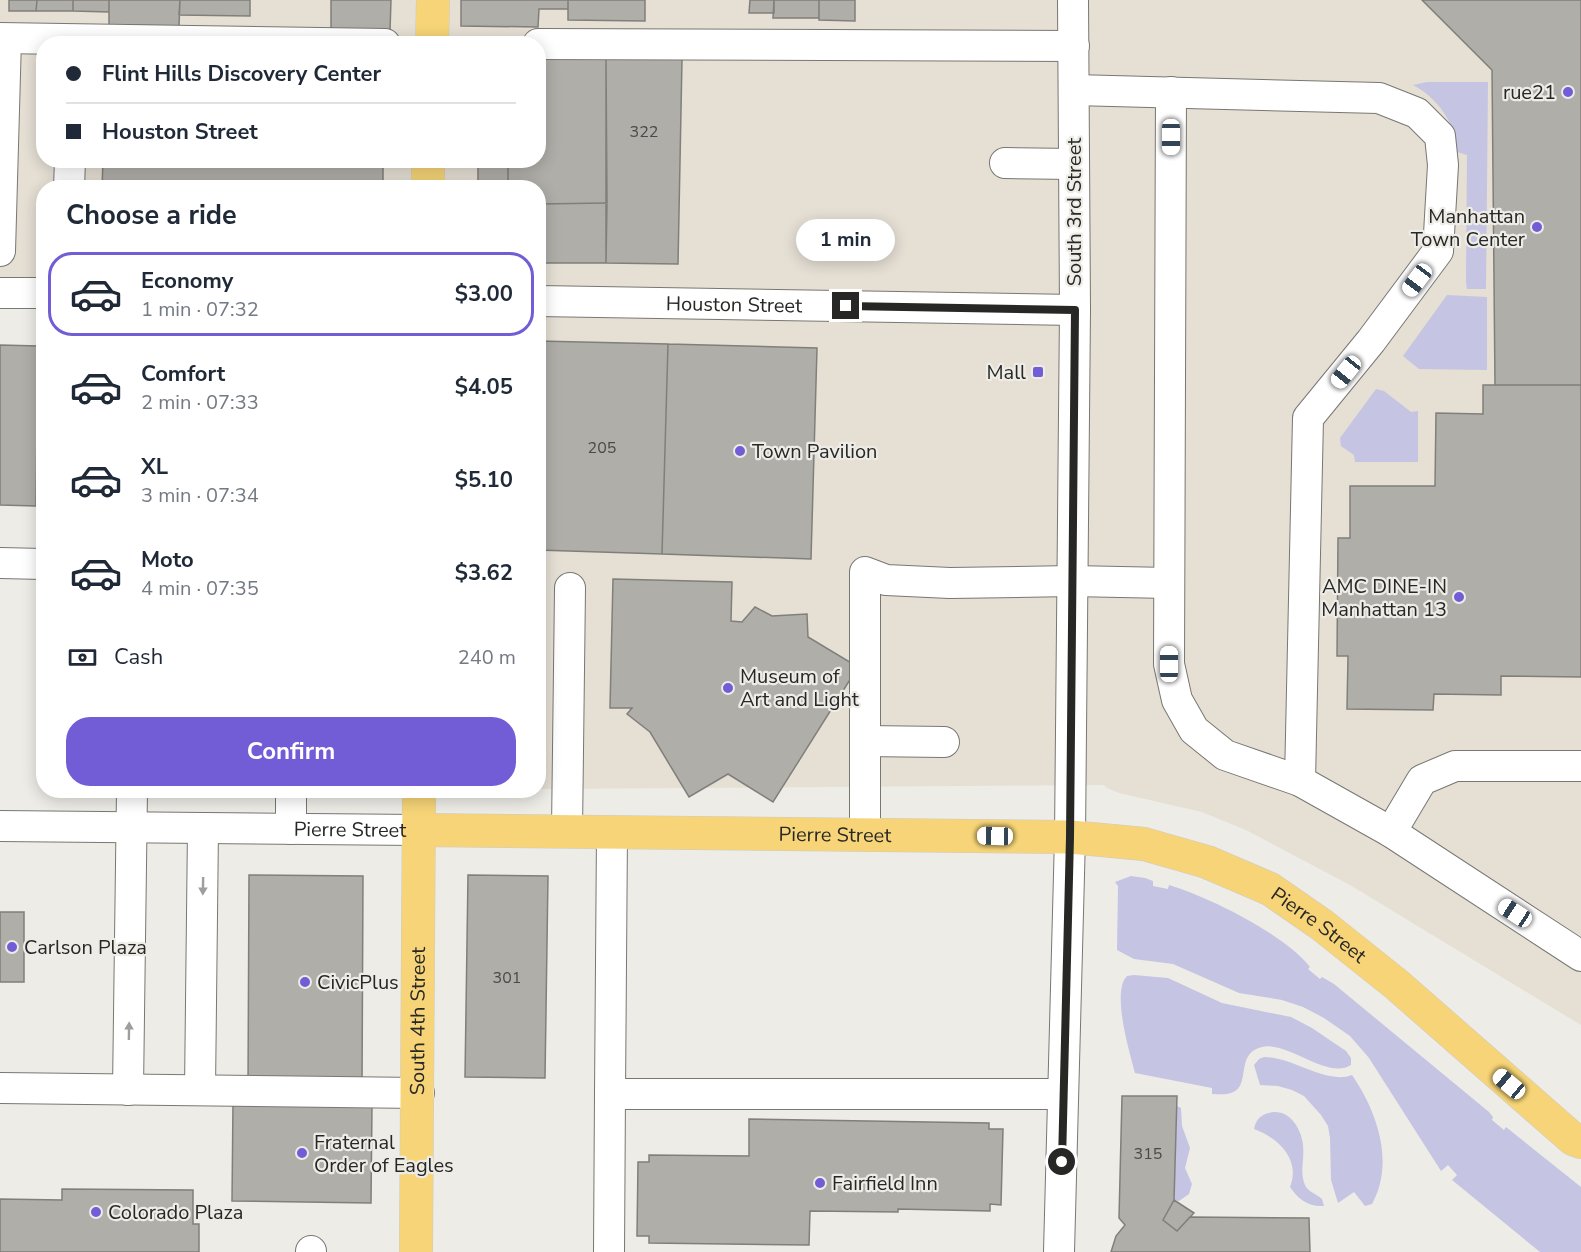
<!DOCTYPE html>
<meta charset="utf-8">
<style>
:root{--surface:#fff;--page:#f6f6f7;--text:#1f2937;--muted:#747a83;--line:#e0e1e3;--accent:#725dd7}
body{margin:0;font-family:"Nunito Sans",sans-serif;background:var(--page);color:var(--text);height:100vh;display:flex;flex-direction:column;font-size:22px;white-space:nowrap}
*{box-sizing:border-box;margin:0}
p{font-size:20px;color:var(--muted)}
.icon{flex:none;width:33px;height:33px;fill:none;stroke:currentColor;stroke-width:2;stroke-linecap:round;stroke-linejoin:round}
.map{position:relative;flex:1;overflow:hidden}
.side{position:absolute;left:36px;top:180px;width:510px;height:618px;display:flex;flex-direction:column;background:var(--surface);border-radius:24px;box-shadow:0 3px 15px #0003}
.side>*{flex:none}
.guide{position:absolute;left:36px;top:36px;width:510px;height:132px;border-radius:24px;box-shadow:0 3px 15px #0003;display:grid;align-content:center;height:132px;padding:0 30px;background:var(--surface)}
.end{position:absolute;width:27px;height:27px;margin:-14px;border:8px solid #272725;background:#fff;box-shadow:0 0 0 3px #fff}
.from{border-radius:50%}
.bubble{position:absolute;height:42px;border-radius:21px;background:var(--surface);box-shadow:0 3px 15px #0003;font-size:20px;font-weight:700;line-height:42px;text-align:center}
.car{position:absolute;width:18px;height:36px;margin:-18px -9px;border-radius:8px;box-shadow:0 0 4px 2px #0007;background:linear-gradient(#fff 24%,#345 0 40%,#fff 0 76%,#345 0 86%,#fff 0)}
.guide b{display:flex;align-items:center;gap:21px;height:57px;font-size:22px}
.guide b+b{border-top:2px solid var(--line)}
.guide i{width:15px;height:15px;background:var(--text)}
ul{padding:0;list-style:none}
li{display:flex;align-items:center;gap:18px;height:84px;margin:0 12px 9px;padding:0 18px;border:3px solid transparent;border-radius:24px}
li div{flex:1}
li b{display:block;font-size:22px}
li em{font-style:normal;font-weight:700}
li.active{border-color:var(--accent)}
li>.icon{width:54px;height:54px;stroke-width:1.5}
h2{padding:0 30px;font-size:27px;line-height:72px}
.pay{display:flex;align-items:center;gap:15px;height:66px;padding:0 30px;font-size:22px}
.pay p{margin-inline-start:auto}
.button{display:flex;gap:12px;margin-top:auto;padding:12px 30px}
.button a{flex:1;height:69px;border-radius:24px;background:var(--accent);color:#fff;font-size:24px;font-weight:700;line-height:69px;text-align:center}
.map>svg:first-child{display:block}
.built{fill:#e5dfd4;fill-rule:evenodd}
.green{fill:#c5c4e2}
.building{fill:#b0aea9;stroke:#817f7b;stroke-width:1.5}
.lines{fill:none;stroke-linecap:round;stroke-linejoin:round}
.minor-casing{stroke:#797773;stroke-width:32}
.major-casing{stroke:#cbcbcb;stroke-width:34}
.minor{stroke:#fff;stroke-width:30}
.major{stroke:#f6d477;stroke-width:33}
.oneway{fill:#9e9e9d}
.route{stroke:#272725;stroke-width:8}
.poi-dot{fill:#725dd7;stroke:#eeece7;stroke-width:2}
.labels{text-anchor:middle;stroke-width:4.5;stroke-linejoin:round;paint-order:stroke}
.number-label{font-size:16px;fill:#494946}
.poi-label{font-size:20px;fill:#272725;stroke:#eeece7;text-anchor:start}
.street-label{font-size:20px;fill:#272725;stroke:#eeece7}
</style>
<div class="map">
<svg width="1581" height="1252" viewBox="0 0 1581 1252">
<rect width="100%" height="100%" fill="#eeece7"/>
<path class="built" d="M0,0H1581V1025L1350,885L1248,831L1202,812L1119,793L1107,788L1104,785L539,789L538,188H44L43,278L0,277ZM44,44H538V160H44Z"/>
<path class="green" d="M1427,82H1488L1486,289H1467L1466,282L1467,155L1457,152C1456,124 1438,98 1413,85Z
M1447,295L1487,297V370L1419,369L1403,356Z
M1376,389L1384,391L1411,412L1418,411V462H1355L1354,455L1341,446L1340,438Z
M1131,876L1145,878L1153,881V886L1168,889L1169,885C1209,897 1284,934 1310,967L1308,969L1320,979L1322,977L1334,984L1489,1112L1493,1117L1492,1120L1504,1130L1506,1127L1581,1187V1252H1540L1452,1180L1457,1175L1448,1165L1441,1171L1369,1058L1350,1036L1324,1018L1303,1007L1282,1000L1239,993L1173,964L1134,959L1117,950L1118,886L1115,882Z
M1134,975L1168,978L1222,1003L1291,1017L1312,1028L1346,1051L1351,1058V1065C1327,1080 1289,1041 1262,1047C1234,1053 1252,1087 1231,1093C1225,1095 1218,1094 1212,1094V1088L1135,1073C1130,1053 1111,992 1127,976Z
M1264,1057C1293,1057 1326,1085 1352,1075C1377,1111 1395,1163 1372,1204L1365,1206L1354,1192L1338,1203L1331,1180L1330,1138L1328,1126L1321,1115L1304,1096L1292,1090L1278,1086L1260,1085L1254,1065L1259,1059Z
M1177,1106L1181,1108L1182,1126L1190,1148L1185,1168L1192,1184L1189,1194L1179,1201L1174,1200Z
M1274,1112C1284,1112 1290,1116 1296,1125C1311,1149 1297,1167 1305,1185C1308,1192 1317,1194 1322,1199L1324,1206C1308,1207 1298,1199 1290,1187C1301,1159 1278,1138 1254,1129C1256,1118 1263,1113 1274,1112Z"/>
<path class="building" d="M9,0H37L36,11H9Z
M37,0H73V11H36Z
M73,0H109V12L73,11Z
M109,0H180L179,26L109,25Z
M180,0H250V16L179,15Z
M331,0H391L390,31L331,30Z
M461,0H568V9H539L538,27L461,26Z
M568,0H645V21L568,20Z
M750,0H774V13H749Z
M774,0H819V18H773Z
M819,0H855V21L819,20Z
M1422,0H1581V385H1495L1492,70Z
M538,58H606L607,203L538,204V188H508V160H538Z
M606,58L682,59L678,264L606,263Z
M103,160H383V188H102Z
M478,160H508V188H478Z
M607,203L606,263H538V204Z
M538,341L668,344L662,554L538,550Z
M668,344L817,348L811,559L662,554Z
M0,345L38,346L36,506L0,505Z
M1483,385H1581V677L1501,676V695L1434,694L1433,710L1347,709L1348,656H1337L1338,538H1350V486H1435L1436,413L1483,414Z
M613,579L732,582L731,621L742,622L755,607L772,616L807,614L808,637L858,667L773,802L728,774L689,797L650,732L627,714L632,708H610Z
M249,875L363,876L362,1088H248Z
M468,875L548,876L545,1078L465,1077Z
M0,912H24V982H0Z
M1122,1096H1177L1174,1200L1163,1220L1177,1231L1190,1217L1309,1218L1310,1252H1111L1116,1236L1125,1225L1119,1218Z
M233,1102L372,1104L371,1203L232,1201Z
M749,1119L989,1123V1129H1003L1001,1205L990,1204V1211L898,1209V1212L810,1211L809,1245L649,1243V1236H637L638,1162H649V1155L749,1156Z
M62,1189L193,1190V1224H199V1252H0V1199L62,1200Z
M1174,1200L1194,1213L1177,1231L1163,1220Z"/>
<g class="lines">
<g class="minor-casing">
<g id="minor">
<path d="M0,38L385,44"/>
<path d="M538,44L1074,46"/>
<path d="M1074,90L1379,98L1417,113L1440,136L1443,165L1438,251L1371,341L1308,418L1300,781"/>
<path d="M1171,92L1169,664L1177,700L1194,730L1225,755L1300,781L1391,832L1581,956"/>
<path d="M1005,163L1074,164"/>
<path d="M69,188L70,160"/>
<path d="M0,251L6,39"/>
<path d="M0,293H44"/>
<path id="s1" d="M538,301L1075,310"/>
<path d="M0,563L44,564"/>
<path d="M865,741L944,742"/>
<path id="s2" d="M0,826L418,830"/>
<path d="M291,829V790"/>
<path d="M567,831L570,588"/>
<path d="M1391,832L1422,780L1455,766H1581"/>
<path d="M865,834V572L886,580L950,583L1072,581L1169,583"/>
<path d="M0,1088L419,1093"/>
<path d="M128,1090L132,790"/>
<path d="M200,1090L203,828"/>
<path d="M610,1094L612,832"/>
<path d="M311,1251V1252"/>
<path d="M609,1252L610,1094H1063"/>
<path d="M1059,1252L1070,837L1075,310L1073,0"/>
</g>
</g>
<g class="major-casing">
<g id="major">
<path d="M432,44L433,0"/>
<path d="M428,188V160"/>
<path id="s3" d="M418,830L1070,837L1144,844L1207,862L1270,889L1322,925L1396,984L1573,1139L1581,1142"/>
<path id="s4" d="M416,1252L419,790"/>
</g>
</g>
<use href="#minor" class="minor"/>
<use href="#major" class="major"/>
</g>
<defs><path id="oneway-solid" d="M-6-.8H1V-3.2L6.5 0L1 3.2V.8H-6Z" transform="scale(1.5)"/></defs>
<g class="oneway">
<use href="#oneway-solid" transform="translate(203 886) rotate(91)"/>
<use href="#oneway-solid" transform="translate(129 1031) rotate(-89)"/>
</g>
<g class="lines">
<path class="route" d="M846,306L1075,310L1070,837L1062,1162"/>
</g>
<g class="poi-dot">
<circle cx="1568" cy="92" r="6"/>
<circle cx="1537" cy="227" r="6"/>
<rect x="1032" y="366" width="12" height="12" rx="3"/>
<circle cx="740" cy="451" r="6"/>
<circle cx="1459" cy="597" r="6"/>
<circle cx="728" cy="688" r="6"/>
<circle cx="12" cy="947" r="6"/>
<circle cx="305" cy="982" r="6"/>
<circle cx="302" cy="1153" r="6"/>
<circle cx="820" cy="1183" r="6"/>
<circle cx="96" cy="1212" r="6"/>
</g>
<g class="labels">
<g class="number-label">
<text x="644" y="137">322</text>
<text x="602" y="453">205</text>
<text x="507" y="983">301</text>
<text x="1148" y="1159">315</text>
</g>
<g class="poi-label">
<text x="1556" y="99" text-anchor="end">rue21</text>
<text x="1525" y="223" text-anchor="end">Manhattan<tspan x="1525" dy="23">Town Center</tspan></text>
<text x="1026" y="379" text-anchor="end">Mall</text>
<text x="752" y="458">Town Pavilion</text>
<text x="1447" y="593" text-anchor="end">AMC DINE-IN<tspan x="1447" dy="23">Manhattan 13</tspan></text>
<text x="740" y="683">Museum of<tspan x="740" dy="23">Art and Light</tspan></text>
<text x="24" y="954">Carlson Plaza</text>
<text x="317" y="989">CivicPlus</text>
<text x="314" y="1149">Fraternal<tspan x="314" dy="23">Order of Eagles</tspan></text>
<text x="832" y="1190">Fairfield Inn</text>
<text x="108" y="1219">Colorado Plaza</text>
</g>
<g class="street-label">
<text transform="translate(1074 212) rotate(-90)" y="7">South 3rd Street</text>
<text dy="7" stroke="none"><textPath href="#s1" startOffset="196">Houston Street</textPath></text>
<text dy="7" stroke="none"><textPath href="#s2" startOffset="350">Pierre Street</textPath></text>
<text dy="7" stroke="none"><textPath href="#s3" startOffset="417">Pierre Street</textPath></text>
<text dy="7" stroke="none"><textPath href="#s3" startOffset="921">Pierre Street</textPath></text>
<text dy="7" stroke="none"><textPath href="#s4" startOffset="231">South 4th Street</textPath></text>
</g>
</g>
</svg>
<i class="end from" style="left:1062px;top:1162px"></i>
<i class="end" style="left:846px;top:306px"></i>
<div class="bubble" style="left:796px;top:219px;width:99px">1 min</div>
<i class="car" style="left:1171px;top:137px;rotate:180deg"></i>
<i class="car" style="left:1417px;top:280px;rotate:217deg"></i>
<i class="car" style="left:1346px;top:372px;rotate:219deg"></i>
<i class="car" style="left:1169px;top:664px;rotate:0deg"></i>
<i class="car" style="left:995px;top:836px;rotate:271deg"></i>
<i class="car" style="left:1515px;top:913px;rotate:303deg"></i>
<i class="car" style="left:1509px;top:1084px;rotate:310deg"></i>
<div class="guide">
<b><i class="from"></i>Flint Hills Discovery Center</b>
<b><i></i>Houston Street</b>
</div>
<section class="side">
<h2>Choose a ride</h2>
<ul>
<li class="active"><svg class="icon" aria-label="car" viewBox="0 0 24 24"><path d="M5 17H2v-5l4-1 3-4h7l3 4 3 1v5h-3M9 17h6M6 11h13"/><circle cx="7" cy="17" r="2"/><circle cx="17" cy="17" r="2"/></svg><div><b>Economy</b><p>1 min · 07:32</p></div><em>$3.00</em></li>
<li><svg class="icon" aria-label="car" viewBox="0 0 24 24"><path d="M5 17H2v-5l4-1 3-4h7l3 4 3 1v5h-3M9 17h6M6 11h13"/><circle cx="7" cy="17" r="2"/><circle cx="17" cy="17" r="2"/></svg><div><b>Comfort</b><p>2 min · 07:33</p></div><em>$4.05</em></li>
<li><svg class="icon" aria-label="car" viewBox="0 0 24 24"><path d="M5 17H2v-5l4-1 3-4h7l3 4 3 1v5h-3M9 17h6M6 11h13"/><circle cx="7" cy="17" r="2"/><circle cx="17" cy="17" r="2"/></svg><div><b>XL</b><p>3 min · 07:34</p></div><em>$5.10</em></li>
<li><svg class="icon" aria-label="car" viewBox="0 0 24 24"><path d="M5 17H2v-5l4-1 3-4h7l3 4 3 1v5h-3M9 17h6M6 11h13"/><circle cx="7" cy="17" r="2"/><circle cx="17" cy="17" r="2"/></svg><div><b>Moto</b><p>4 min · 07:35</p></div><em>$3.62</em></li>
</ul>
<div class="pay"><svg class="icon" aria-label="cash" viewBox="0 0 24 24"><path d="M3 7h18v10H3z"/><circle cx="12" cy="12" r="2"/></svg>Cash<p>240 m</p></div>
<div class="button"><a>Confirm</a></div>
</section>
</div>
